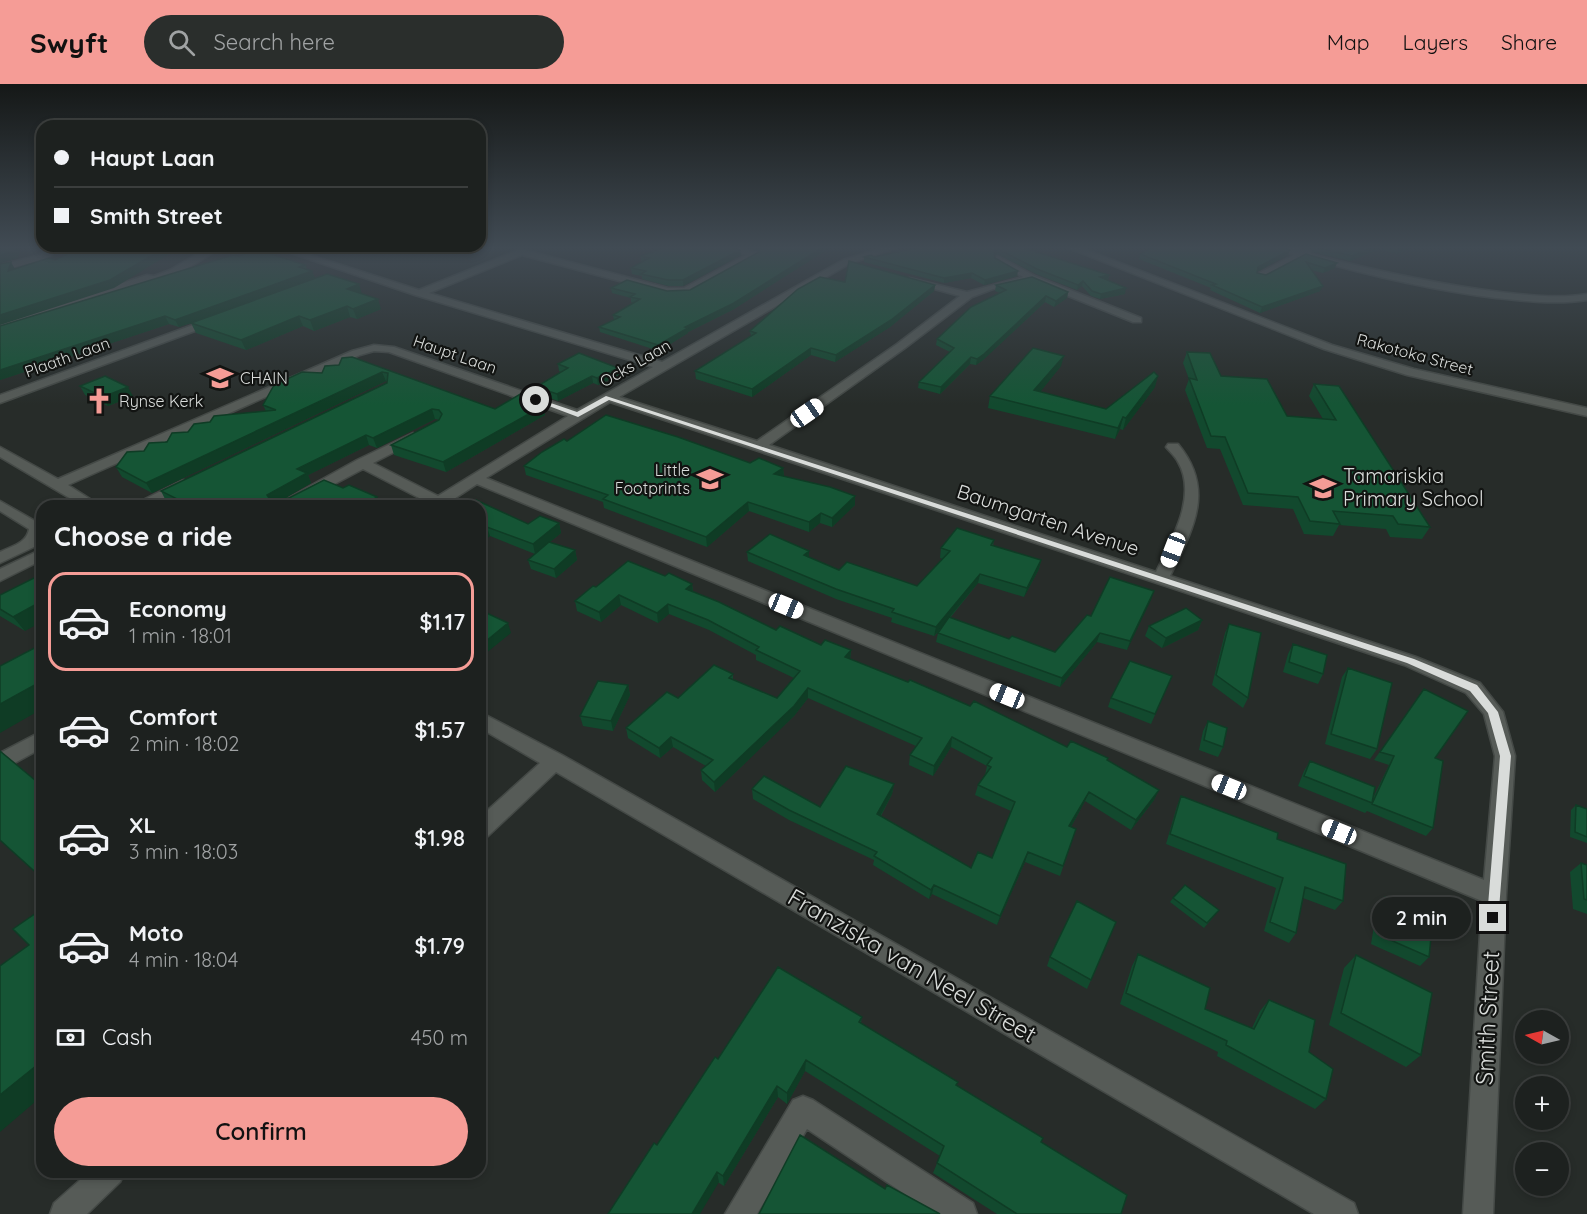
<!DOCTYPE html>
<meta charset="utf-8">
<style>
:root{--surface:#1d211f;--page:#2a2e2c;--text:#f1f3f6;--muted:#a0a3a4;--line:#3b3e3d;--accent:#f59c96}
body{margin:0;font-family:Quicksand,sans-serif;background:var(--page);color:var(--text);height:100vh;display:flex;flex-direction:column;font-size:22px;white-space:nowrap}
*{box-sizing:border-box;margin:0}
p{font-size:20px;color:var(--muted)}
.icon{flex:none;width:33px;height:33px;fill:none;stroke:currentColor;stroke-width:2;stroke-linecap:round;stroke-linejoin:round}
.map{position:relative;flex:1;overflow:hidden}
.details{position:absolute;left:36px;top:416px;width:450px;height:678px;display:flex;flex-direction:column;background:var(--surface);border-radius:18px;box-shadow:0 3px 9px #0003,0 0 0 2px var(--line)}
.details>*{flex:none}
.guide{position:absolute;left:36px;top:36px;width:450px;height:132px;border-radius:18px;box-shadow:0 3px 9px #0003,0 0 0 2px var(--line);display:grid;align-content:center;height:132px;padding:0 18px;background:var(--surface)}
.needle{width:39px;rotate:278deg}
.controls{position:absolute;left:1515px;top:926px;display:grid;gap:12px}
.controls a{display:grid;place-items:center;width:54px;height:54px;border-radius:50%;background:var(--surface);box-shadow:0 3px 9px #0003,0 0 0 2px var(--line);font-size:30px}
.end{position:absolute;width:27px;height:27px;margin:-14px;border:8px solid #d9dcda;background:#111;box-shadow:0 0 0 3px #111}
.from{border-radius:50%}
.bubble{position:absolute;height:42px;border-radius:21px;background:var(--surface);box-shadow:0 3px 9px #0003,0 0 0 2px var(--line);font-size:20px;font-weight:600;line-height:42px;text-align:center}
.car{position:absolute;width:18px;height:36px;margin:-18px -9px;border-radius:8px;box-shadow:0 0 4px 2px #0007;background:linear-gradient(#fff 24%,#345 0 40%,#fff 0 76%,#345 0 86%,#fff 0)}
.guide b{display:flex;align-items:center;gap:21px;height:57px;font-size:22px}
.guide b+b{border-top:2px solid var(--line)}
.guide i{width:15px;height:15px;background:var(--text)}
ul{padding:0;list-style:none}
li{display:flex;align-items:center;gap:18px;height:99px;margin:0 12px 9px;padding:0 6px;border:3px solid transparent;border-radius:18px}
li div{flex:1}
li b{display:block;font-size:22px}
li em{font-style:normal;font-weight:600}
li.on{border-color:var(--accent)}
li>.icon{width:54px;height:54px;stroke-width:1.5}
h2{padding:0 18px;font-size:27px;line-height:72px}
.pay{display:flex;align-items:center;gap:15px;height:66px;padding:0 18px;font-size:22px}
.pay p{margin-inline-start:auto}
.primary-button{display:flex;gap:12px;margin-top:auto;padding:12px 18px}
.primary-button a{flex:1;height:69px;border-radius:36px;background:var(--accent);color:#111;font-size:24px;font-weight:600;line-height:69px;text-align:center}
header{display:flex;align-items:center;gap:36px;box-sizing:border-box;height:84px;padding:0 30px;background:var(--accent);color:#111}
header strong{font-size:28px}
nav{display:flex;gap:33px;margin-inline-start:auto;font-size:21px}
.search{width:420px;height:54px;background:var(--page);display:flex;align-items:center;gap:15px;box-sizing:border-box;padding:0 21px;border-radius:33px;color:var(--muted);font-size:22px}
.map>svg:first-child{display:block}
.lines{fill:none;stroke-linecap:round;stroke-linejoin:round}
.minor-casing{stroke:#444946;stroke-width:3}
.minor{fill:#565b57;fill-rule:evenodd}
.wall{fill:#12492e}
.shaded-wall{fill:#0f3c25}
.building{fill:#155535;stroke:#0f3c25;stroke-width:1.5}
.route{fill:#d9dcda}
.labels{text-anchor:middle;stroke-width:4.5;stroke-linejoin:round;paint-order:stroke}
.far-street-label{font-size:16px;fill:#d9dcda;stroke:#121412}
.far-poi-label{font-size:16px;fill:#d9dcda;stroke:#121412;text-anchor:start}
.poi-label{font-size:20px;fill:#d9dcda;stroke:#121412;text-anchor:start}
.street-label{font-size:20px;fill:#d9dcda;stroke:#121412}
.near-street-label{font-size:24px;fill:#d9dcda;stroke:#121412}
</style>
<header>
<strong>Swyft</strong>
<div class="search"><svg class="icon" aria-label="search" viewBox="0 0 24 24"><circle cx="10" cy="10" r="6"/><path d="M15 15l6 6"/></svg>Search here</div>
<nav><a>Map</a><a>Layers</a><a>Share</a></nav>
</header>
<div class="map">
<svg width="1587" height="1130" viewBox="0 0 1587 1130">
<rect width="100%" height="100%" fill="#272c29"/>
<g class="lines">
<g class="minor-casing">
<path id="minor" d="M47,163H56L52,171L46,175L0,187V181L40,171Z
M209,163H220C208,174 147,210 135,201L0,245V238L147,191L154,192L170,186Z
M273,163H285L419,206L521,165L668,204H684L746,171L726,163H738L757,169V173L690,209L668,210L522,171L429,209L662,278L843,176L885,163H898L849,180L619,313L757,357L897,260L960,212L909,198V194L967,208L1023,193L995,177V173L998,172L1035,192L1141,234V238H1133L1031,197L993,205L972,213L905,264L769,361L1156,488C1171,457 1198,412 1178,378C1175,372 1170,368 1166,363L1168,360H1178C1216,406 1193,445 1170,492L1416,573L1480,599L1503,628L1515,672L1506,811L1493,1130H1463L1482,817L477,400L443,422H425L427,418L363,385L293,422H274L357,376L413,349L420,353L418,356L373,379L438,412L568,332L389,268L374,267L360,271L68,401L101,422H83L0,373V363L58,395L352,267L374,261L394,263L577,326L653,283L415,211ZM610,318L1404,581L1466,609L1484,630L1495,672L1484,796L486,394Z
M1066,163H1079L1332,261L1414,285L1587,324V332L1407,291L1324,265Z
M1272,163C1285,162 1298,165 1310,166L1311,170C1373,186 1436,200 1500,208C1529,211 1558,215 1587,210V216C1557,221 1526,217 1496,214C1431,206 1367,191 1304,173L1263,194H1257V190L1294,171Z
M215,233L219,234V238L0,319V311Z
M183,396L188,397L190,400L188,403L151,422H131Z
M0,417L42,441V454L38,461L0,479V468C12,462 27,459 29,445L0,427Z
M42,465V476L0,497V485Z
M480,628L562,671L1354,1119L1358,1130H1314L556,688L488,752L480,755V733L540,679L480,644Z
M42,647V664L0,687V669Z
M803,1012L813,1016L973,1119L977,1130H935L807,1045L757,1130H725L793,1016Z
M89,1088H125L120,1098L87,1130H50L54,1119Z"/>
</g>
<use href="#minor" class="minor"/>
</g>
<path class="wall" d="M649,163H732L740,166L741,171L683,202H668L642,195V192L632,190L631,184L643,178L641,177V172L657,166L649,164Z
M745,163H831L734,225L688,248V249L659,267L600,248L599,243L614,236L613,231L633,219L631,218V214L612,209L611,204L667,207L690,206L758,169V167Z
M916,163H1041L1040,166L1033,167L1109,191L1108,196L1125,210L1100,215L1091,212L1082,202L1077,206L1036,190L997,170L994,171L995,174L1017,192L984,201L971,194L944,199L864,178V173H874L917,164Z
M1297,163H1412L1397,170L1379,165L1350,177L1313,168L1310,164Z
M1140,170L1288,171L1257,188V189L1266,191L1306,170L1335,184L1323,189L1311,186L1320,207L1260,229L1210,206L1211,204L1139,175Z
M238,172L305,181L307,185L315,194L362,210L381,225L357,235L350,233L314,247L303,242L246,266L196,249L191,239L179,243L169,240L0,296V242Z
M845,198L935,201L934,207L890,243L835,278L811,271L752,313L696,295L695,287L751,252L750,247Z
M996,201L1068,208L1067,214L1054,223L1045,218L983,276L976,281L970,280L940,310L918,304L919,298L950,268L936,261L937,255L1000,209L995,207Z
M1187,268L1221,292L1287,332L1323,335L1309,312L1314,300L1430,443L1422,455L1390,453L1386,445L1339,441L1333,452L1304,450L1293,425L1243,421L1220,365L1207,364L1185,306L1189,295L1183,279Z
M342,274L495,325L540,316L545,331L446,388L394,371L391,361L440,336L435,335L377,364L369,361L308,391L311,399L285,414L381,422H176L166,417L161,407L387,299V297H386L152,409L122,393L116,383L144,367L210,338L266,327L263,321L322,289L339,281Z
M558,280L618,284L619,291L598,301L593,299L558,317L538,310L536,303L561,288L559,287Z
M1061,282L1040,308L1106,325L1155,303L1123,346L1120,345L1115,355L988,324L990,312Z
M80,302L133,312L108,322L85,311Z
M567,357L783,384L784,393L855,421L832,443L820,439L809,448L749,427L707,463L604,424L603,418L526,391L524,382Z
M480,422L528,440L559,439L561,449L550,458L575,466L577,476L556,494L531,485L528,476L535,470L490,452L486,455L480,453Z
M994,456L993,462L1041,476L1039,485L1024,513L978,499L950,534L1009,555L1055,568L1091,532L1154,507L1127,566L1097,558L1060,603L936,558L938,549L941,545L934,552L891,538L892,534L836,515L748,477L747,468L809,467V474L839,486L917,502L943,475L940,474L941,464Z
M665,492L692,500L693,507L776,546L821,561L851,566L850,575L1067,663L1107,676L1154,716L1131,746L1085,717L1071,743L1076,745L1060,792L1025,778L997,841L932,810L929,815L873,781L874,776L789,736L753,715L752,705L820,723L894,700L892,710L881,732L971,784L992,774L1011,727L975,711L978,701L985,691L987,682L951,663L933,692L909,681L910,671L916,662L808,614L794,632L715,708L702,696L701,686L706,682L673,663L660,674L628,654L626,644L678,614L733,590V595L777,614L794,594L756,576V571L709,546L669,530L658,539L621,521L601,538L577,527L575,517L596,503Z
M0,511L25,547L0,532Z
M1202,536L1198,546L1162,564L1145,552L1149,542Z
M1229,540L1248,614L1243,624L1212,601L1225,549Z
M1293,560L1323,590L1318,600L1283,588L1288,570Z
M1348,584L1377,665L1370,675L1325,660L1342,593Z
M1172,592L1151,640L1108,623L1111,614Z
M628,601L630,611L613,647L583,642L580,632Z
M1424,605L1435,674L1433,744L1426,752L1367,727L1365,729L1298,702L1304,687L1310,677L1374,712L1389,681L1374,676Z
M1208,637L1223,663L1218,673L1199,666L1203,647Z
M1181,712L1277,755L1343,817L1335,826L1303,814L1296,849L1289,859L1264,847L1276,804L1166,760L1177,722Z
M1576,721L1587,725V759L1570,753L1571,726Z
M1581,779L1587,781V830L1573,825L1570,788Z
M1385,813L1429,873L1420,882L1371,860L1377,823Z
M1173,814L1216,830L1204,844L1170,818Z
M1138,870L1205,925L1252,944L1260,927L1269,916L1309,968L1326,1015L1315,1025L1217,972L1218,968L1120,920L1132,882Z
M1356,871L1421,971L1406,983L1329,941L1344,884Z
M1050,873L1091,896L1087,905L1047,882Z
M862,933L861,939L957,1001L1041,1058L1121,1130H997L933,1089L940,1072L805,987L787,1020L778,1013L724,1102L657,1061L718,975Z"/>
<path class="shaded-wall" d="M15,163H21L18,174L0,179V171Z
M166,163H181L114,204L0,241V231Z
M823,163H831L734,225L688,248V249L659,267L658,261L685,243Z
M1032,163H1041L1040,166L1023,169L1024,164Z
M1374,163H1380L1379,165L1350,177L1352,172Z
M1403,163H1412L1397,170L1399,164Z
M998,165L997,170L993,172L994,167Z
M740,166L741,171L683,202V196Z
M1290,166L1288,171L1256,188L1258,183Z
M11,178L15,185L8,187Z
M1337,179L1335,184L1323,189L1325,184Z
M312,187L315,194L179,243L175,236Z
M1018,187L1017,192L984,201L985,196Z
M972,189L971,194L944,199V194Z
M1109,191L1108,196L1100,193Z
M1083,197L1082,202L1077,206L1078,201Z
M359,200L362,210L347,205Z
M935,201L934,207L890,243L835,278L836,271Z
M1323,202L1320,207L1260,229L1262,223Z
M1126,204L1125,210L1100,215L1101,210Z
M1068,208L1067,214L1054,223L1056,217Z
M1046,212L1045,218L983,276L976,281L977,275Z
M378,215L381,225L357,235L353,225Z
M347,222L350,233L314,247L310,236Z
M165,232L169,240L0,296V286Z
M299,232L303,242L246,266L241,256Z
M811,264V271L752,313V305Z
M1064,272L1061,282L1032,318L1034,306Z
M971,273L970,280L940,310L941,303Z
M618,284L619,291L598,301L597,294Z
M382,288L386,297L152,409L146,399Z
M592,292L593,299L558,317L557,310Z
M1158,292L1155,303L1123,346L1126,334Z
M128,303L133,312L108,322L103,313Z
M540,316L545,331L446,388L443,378Z
M432,325L435,335L377,364L373,354Z
M1123,333L1120,345L1115,355L1118,344Z
M366,351L369,361L308,391L311,399L272,422L267,411L297,385Z
M783,384L784,393L774,390Z
M855,412V421L832,443V434Z
M377,413L381,422H363Z
M748,418L749,427L707,463L706,453Z
M821,429L820,439L809,448V438Z
M559,439L561,449L535,470L533,460Z
M487,443L490,452L486,455L483,446Z
M575,466L577,476L556,494L554,485Z
M809,467V476L804,471Z
M1041,476L1039,485L1024,513L1027,504Z
M980,490L978,499L934,552L936,543Z
M692,500L693,510L686,505Z
M1154,507L1151,516L1127,566L1130,557Z
M619,511L621,521L601,538L599,528Z
M480,514H481L484,523L480,526Z
M42,517V538L25,547L13,533Z
M668,520L669,530L658,539L657,529Z
M1202,536L1198,546L1162,564L1166,554Z
M508,539L511,549L480,574V562Z
M1100,549L1097,558L1060,603L1062,594Z
M851,566L850,576L845,573Z
M42,597V625L0,649V620Z
M628,601L630,611L613,647L611,637Z
M808,604V614L794,632L715,708L714,698Z
M671,653L673,663L660,674L659,664Z
M952,653L951,663L933,692L934,682Z
M894,700L892,710L876,740L877,730Z
M1159,706L1154,716L1131,746L1136,736Z
M1089,708L1085,717L1066,752L1069,742Z
M1028,768L1025,778L997,841L1000,832Z
M934,801L932,810L929,815L931,806Z
M806,976L805,987L787,1020V1009Z
M42,977V1012L0,1048V1011Z
M777,1002L778,1013L724,1102L723,1092Z
M717,1088L719,1098L700,1130H692Z"/>
<path class="building" d="M0,163H15L14,167L0,171Z
M73,163H166L110,196L0,231V180L11,178L8,187L49,174L55,176L72,168Z
M665,163H732L740,166L683,196H668L641,190L646,187L631,184L649,174L641,172Z
M758,163H823L734,219L685,243L688,244L658,261L599,243L620,233L613,231L640,215L630,213L635,210L611,204L627,196L667,207L690,206L759,168Z
M921,163H1032L1024,164L1109,191L1100,193L1126,204L1101,210L1092,207L1083,197L1078,201L1037,185L998,165L994,167L995,174L1018,187L985,196L972,189L944,194L864,173L871,171L874,173Z
M1153,163H1280L1290,166L1258,183L1257,189L1266,191L1306,170L1337,179L1325,184L1306,178L1323,202L1262,223L1212,201L1216,200L1140,170Z
M1315,163H1374L1352,172Z
M259,166L305,181L299,183L312,187L175,236L165,232L0,286V242L233,171L238,172Z
M849,177L935,201L891,236L836,271L811,264L752,305L695,287L756,249L750,247L798,205L820,193L845,198Z
M327,190L359,200L347,205L378,215L353,225L347,222L310,236L299,232L241,256L191,239Z
M1032,193L1068,208L1056,217L1046,212L984,270L977,275L971,273L941,303L919,298L954,264L937,255L971,223L1006,206L996,201Z
M1033,264L1064,272L1034,306L1106,325L1154,288L1158,292L1126,334L1123,333L1118,344L990,312Z
M1187,268L1210,269L1221,292L1267,295L1287,332L1336,336L1314,300L1339,302L1430,443L1398,440L1393,432L1333,427L1340,440L1310,437L1298,413L1248,409L1225,353L1211,352L1189,294L1197,296Z
M579,269L618,284L597,294L592,292L557,310L536,303L568,284L558,280Z
M352,273L495,325L522,309L540,316L535,319L543,322L443,378L391,361L439,336L442,330L439,326L432,325L373,354L366,351L297,385L307,389L267,411L269,414H289L324,396L343,404L349,401L377,413L363,422H191L161,407L387,299L388,289L382,288L146,399L116,383L127,368L144,367L149,359L167,358L172,349L188,348L194,340L210,338L214,332L276,326L263,321L274,301L302,288L322,289L325,282L339,281L342,274Z
M105,292L128,303L103,313L80,302Z
M606,331L678,353L750,379L759,374L783,384L774,390L830,403L855,412L832,434L821,429L809,438L748,418L706,453L603,415L608,411L524,382L542,368L564,355L567,357Z
M476,416L528,440L540,432L559,439L533,460L487,443L483,446L480,445V422H467Z
M957,444L994,456L991,461L1041,476L1027,504L980,490L936,543L892,528L894,525L836,505L747,468L770,450L809,467L804,471L839,486L847,478L917,502L950,467L941,464Z
M549,458L575,466L554,485L528,476Z
M628,477L665,492L669,489L692,500L686,505L719,518L776,546L780,542L821,561L825,556L851,566L845,573L908,598L910,596L970,622L974,617L1067,663L1071,657L1108,674L1107,676L1159,706L1136,736L1089,708L1069,742L1076,745L1063,782L1028,768L1000,832L934,801L931,806L874,772L877,768L789,726L752,705L764,692L820,723L846,682L894,700L877,730L971,784L978,768L992,774L1015,718L978,701L991,683L987,681L992,674L952,653L934,682L910,671L922,654L808,604L794,622L714,698L701,686L713,676L671,653L659,664L626,644L667,608L678,614L714,581L733,590L729,594L777,614L800,587L756,566L759,563L708,536L668,520L657,529L619,511L599,528L575,517L593,502L596,503Z
M42,490V517L13,533L0,525V511Z
M1110,493L1154,507L1130,557L1100,549L1062,594L938,549L949,533L1009,555L1012,552L1055,568L1087,531L1091,532Z
M1186,524L1202,536L1166,554L1149,542Z
M480,526L508,539L480,562Z
M1229,540L1261,549L1248,614L1216,591Z
M42,560V597L0,620V582Z
M1293,560L1327,571L1323,590L1289,578Z
M1130,577L1172,592L1155,630L1111,614Z
M1348,584L1392,599L1377,665L1331,650Z
M598,597L628,601L611,637L580,632Z
M1424,605L1468,627L1435,674L1443,677L1433,744L1372,720L1394,672L1380,668Z
M1208,637L1227,644L1223,663L1204,656Z
M0,667L42,702V794L0,756Z
M1310,677L1375,703L1372,719L1304,692Z
M1181,712L1278,749L1277,755L1346,780L1343,817L1305,803L1296,849L1270,838L1283,794L1170,750Z
M1576,721L1587,725V753L1575,748Z
M1581,779L1587,781V816L1584,815Z
M1185,801L1219,826L1207,839L1173,814Z
M1385,813L1433,834L1429,873L1379,851Z
M1077,817L1116,838L1091,896L1050,873Z
M42,825V977L0,1011V882L29,861L13,845Z
M1138,870L1210,904L1205,925L1254,945L1269,916L1315,936L1309,968L1333,985L1326,1015L1226,961L1227,957L1126,909Z
M1356,871L1432,909L1421,971L1341,929Z
M778,883L862,933L859,938L958,998L956,1001L1043,1054L1041,1058L1127,1111L1121,1130H1017L937,1079L944,1062L806,976L787,1009L777,1002L723,1092L717,1088L692,1130H608L654,1059L657,1061L715,973L718,975Z
M800,1051L885,1105L887,1101L940,1130H759Z"/>
<linearGradient id="sky" x2="0" y2="1"><stop stop-color="#151817"/><stop offset="0.51" stop-color="#414b54"/><stop offset="1" stop-color="#414b54" stop-opacity="0"/></linearGradient>
<rect width="1587" height="321" fill="url(#sky)"/>
<path class="route" d="M606,312L1414,575L1477,601L1498,628L1511,672L1498,838L1493,840L1489,838L1487,834L1500,672L1488,629L1470,607L1407,579L609,316L578,333L533,316L539,315L577,328Z"/>
<defs>
<g id="school-bare" transform="scale(2.07)"><path d="M0-5L7-2L0 1L-7-2ZM-4 1L0 2.5L4 1V4Q0 6-4 4Z" fill="#f59c96" stroke="#121412" stroke-width="2.5" paint-order="stroke"/></g>
<g id="church-bare" transform="scale(2.07)"><path d="M-1.2-6h2.4v3.5h3.3v2.4h-3.3V6h-2.4V-.1h-3.3v-2.4h3.3Z" fill="#f59c96" stroke="#121412" stroke-width="2.5" paint-order="stroke"/></g>
</defs>
<g fill-rule="evenodd">
<use href="#school-bare" x="220" y="294"/>
<use href="#church-bare" x="99" y="317"/>
<use href="#school-bare" x="710" y="395"/>
<use href="#school-bare" x="1323" y="404"/>
</g>
<g class="labels">
<g class="far-street-label">
<text transform="translate(455 270) rotate(19)" y="6">Haupt Laan</text>
<text transform="translate(1415 270) rotate(15)" y="6">Rakotoka Street</text>
<text transform="translate(67 273) rotate(-20)" y="6">Plaath Laan</text>
<text transform="translate(635 279) rotate(-30)" y="6">Ocks Laan</text>
</g>
<g class="far-poi-label">
<text x="240" y="300">CHAIN</text>
<text x="119" y="323">Rynse Kerk</text>
<text x="690" y="392" text-anchor="end">Little<tspan x="690" dy="18">Footprints</tspan></text>
</g>
<g class="poi-label">
<text x="1343" y="399">Tamariskia<tspan x="1343" dy="23">Primary School</tspan></text>
</g>
<g class="street-label">
<text transform="translate(1048 436) rotate(18)" y="7">Baumgarten Avenue</text>
</g>
<g class="near-street-label">
<text transform="translate(912 882) rotate(30)" y="8">Franziska van Neel Street</text>
<text transform="translate(1488 934) rotate(-87)" y="8">Smith Street</text>
</g>
</g>
</svg>
<div class="controls">
<a><svg class="needle" viewBox="-14 -14 28 28"><path d="M0-13l5 13h-10z" fill="#e53935"/><path d="M0 13l5-13h-10z" fill="#a0a3a4"/></svg></a>
<a>+</a>
<a>−</a>
</div>
<i class="end from" style="left:536px;top:316px"></i>
<i class="end" style="left:1493px;top:834px"></i>
<div class="bubble" style="left:1372px;top:813px;width:99px">2 min</div>
<i class="car" style="left:807px;top:329px;rotate:55deg"></i>
<i class="car" style="left:1173px;top:466px;rotate:201deg"></i>
<i class="car" style="left:786px;top:522px;rotate:112deg"></i>
<i class="car" style="left:1007px;top:612px;rotate:292deg"></i>
<i class="car" style="left:1229px;top:703px;rotate:292deg"></i>
<i class="car" style="left:1339px;top:748px;rotate:292deg"></i>
<div class="guide">
<b><i class="from"></i>Haupt Laan</b>
<b><i></i>Smith Street</b>
</div>
<section class="details">
<h2>Choose a ride</h2>
<ul>
<li class="on"><svg class="icon" aria-label="car" viewBox="0 0 24 24"><path d="M5 17H2v-5l4-1 3-4h7l3 4 3 1v5h-3M9 17h6M6 11h13"/><circle cx="7" cy="17" r="2"/><circle cx="17" cy="17" r="2"/></svg><div><b>Economy</b><p>1 min · 18:01</p></div><em>$1.17</em></li>
<li><svg class="icon" aria-label="car" viewBox="0 0 24 24"><path d="M5 17H2v-5l4-1 3-4h7l3 4 3 1v5h-3M9 17h6M6 11h13"/><circle cx="7" cy="17" r="2"/><circle cx="17" cy="17" r="2"/></svg><div><b>Comfort</b><p>2 min · 18:02</p></div><em>$1.57</em></li>
<li><svg class="icon" aria-label="car" viewBox="0 0 24 24"><path d="M5 17H2v-5l4-1 3-4h7l3 4 3 1v5h-3M9 17h6M6 11h13"/><circle cx="7" cy="17" r="2"/><circle cx="17" cy="17" r="2"/></svg><div><b>XL</b><p>3 min · 18:03</p></div><em>$1.98</em></li>
<li><svg class="icon" aria-label="car" viewBox="0 0 24 24"><path d="M5 17H2v-5l4-1 3-4h7l3 4 3 1v5h-3M9 17h6M6 11h13"/><circle cx="7" cy="17" r="2"/><circle cx="17" cy="17" r="2"/></svg><div><b>Moto</b><p>4 min · 18:04</p></div><em>$1.79</em></li>
</ul>
<div class="pay"><svg class="icon" aria-label="cash" viewBox="0 0 24 24"><path d="M3 7h18v10H3z"/><circle cx="12" cy="12" r="2"/></svg>Cash<p>450 m</p></div>
<div class="primary-button"><a>Confirm</a></div>
</section>
</div>
